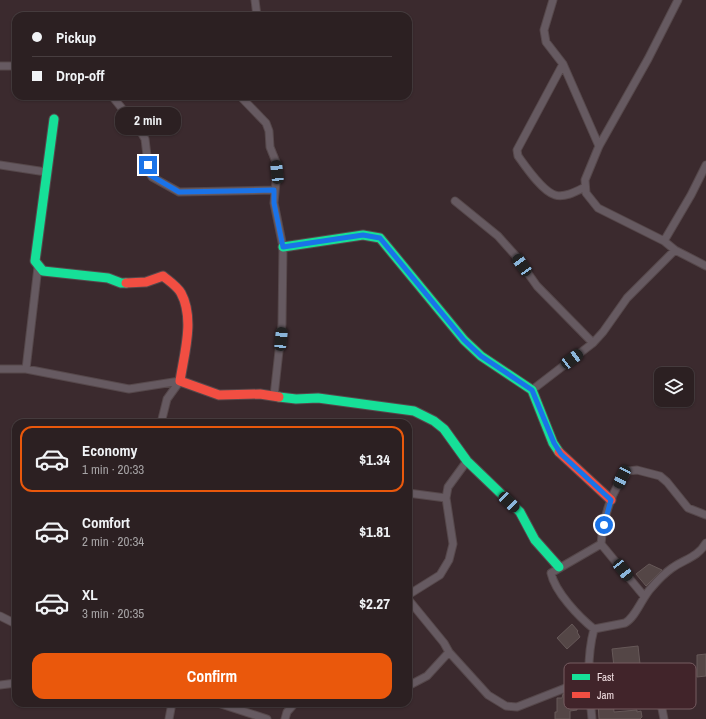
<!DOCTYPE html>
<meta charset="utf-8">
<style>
:root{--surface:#2c2022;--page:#382d2f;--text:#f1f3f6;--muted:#a6a3a5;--line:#483e40;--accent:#ea580c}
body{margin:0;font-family:"Archivo Narrow",sans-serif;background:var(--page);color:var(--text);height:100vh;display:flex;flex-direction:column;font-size:15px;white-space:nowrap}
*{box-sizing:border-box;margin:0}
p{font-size:13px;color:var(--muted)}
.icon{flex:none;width:22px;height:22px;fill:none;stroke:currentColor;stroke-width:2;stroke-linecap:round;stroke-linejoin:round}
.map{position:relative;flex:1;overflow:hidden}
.drawer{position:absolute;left:12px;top:419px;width:400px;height:288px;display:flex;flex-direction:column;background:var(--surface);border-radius:12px;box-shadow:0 1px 3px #0004,0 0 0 1px var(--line)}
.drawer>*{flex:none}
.banner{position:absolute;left:12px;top:12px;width:400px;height:88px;border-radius:12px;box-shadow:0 1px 3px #0004,0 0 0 1px var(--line);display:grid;align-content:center;height:88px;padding:0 20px;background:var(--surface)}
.buttons{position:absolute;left:654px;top:367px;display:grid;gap:8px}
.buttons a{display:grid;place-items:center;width:40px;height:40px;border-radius:8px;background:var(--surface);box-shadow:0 1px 3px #0004,0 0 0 1px var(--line);font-size:20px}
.end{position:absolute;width:18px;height:18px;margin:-9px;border:5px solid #1a73e8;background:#fff;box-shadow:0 0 0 2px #fff}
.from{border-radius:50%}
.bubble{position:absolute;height:28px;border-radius:12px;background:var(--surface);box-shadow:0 1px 3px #0004,0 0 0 1px var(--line);font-size:13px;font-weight:800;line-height:28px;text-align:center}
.car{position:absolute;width:12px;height:24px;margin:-12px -6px;border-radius:5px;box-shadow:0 0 3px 1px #0007;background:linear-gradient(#222 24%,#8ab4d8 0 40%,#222 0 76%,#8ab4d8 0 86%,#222 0)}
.banner b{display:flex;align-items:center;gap:14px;height:38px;font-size:15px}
.banner b+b{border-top:1px solid var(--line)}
.banner i{width:10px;height:10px;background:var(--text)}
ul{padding:7px 0 0;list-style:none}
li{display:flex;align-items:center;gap:12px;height:66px;margin:0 8px 6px;padding:0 12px;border:2px solid transparent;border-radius:12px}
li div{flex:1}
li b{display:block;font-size:15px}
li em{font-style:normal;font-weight:800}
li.selected{border-color:var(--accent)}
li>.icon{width:36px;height:36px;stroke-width:1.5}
.action{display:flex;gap:8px;margin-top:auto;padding:8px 20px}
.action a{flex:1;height:46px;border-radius:12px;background:var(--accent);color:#fff;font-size:16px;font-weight:800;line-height:46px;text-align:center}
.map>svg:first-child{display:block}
.building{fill:#544646;stroke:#665858}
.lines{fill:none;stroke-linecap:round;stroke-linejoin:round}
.street-casing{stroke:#56484b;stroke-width:9}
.fast-casing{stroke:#56484b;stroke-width:11}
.jam-casing{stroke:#56484b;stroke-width:11}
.street{stroke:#665a61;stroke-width:7}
.fast{stroke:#16e098;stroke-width:9}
.jam{stroke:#f24e42;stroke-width:9}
.route{stroke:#1a73e8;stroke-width:5}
.key{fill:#41242a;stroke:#765c61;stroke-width:1}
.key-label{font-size:11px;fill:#f0dde0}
</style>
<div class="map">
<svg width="706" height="719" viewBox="0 0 706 719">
<rect width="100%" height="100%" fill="#3b2a2e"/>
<path class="building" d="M649,564L662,570L646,586L636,574Z
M572,624L578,631L577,632L580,637L567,649L557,638Z
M638,646L640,664L614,667L612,649Z
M706,654V676L697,677V655Z
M563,694H577V699H582V707H577V710L570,711V719H555V712H557V698H562Z
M613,701L614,712L637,710V712L641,711L642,717L640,719H599L598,702Z"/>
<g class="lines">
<g class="street-casing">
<path id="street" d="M255,0L257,16
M553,0L544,30L546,42L563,64L599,146
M678,0L648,59L599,146L585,180L586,193L598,208L664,241L675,250L706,266
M563,64L517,150L518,156C526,167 542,191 555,195C565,198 577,191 585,187
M0,66H16
M112,96L141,132L145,139L149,172L152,177L179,192L274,190
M240,96L266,123L269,131L270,147L276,162L277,171L274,203L283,247L282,324L274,396
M0,165L46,172
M455,201L498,236L515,255L537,286L593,343
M664,241L691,195L706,165
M0,369H26L129,389L180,381L167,399L161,423
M26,369L38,267
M532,390L593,343L603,332L627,298L675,250
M408,493L446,498
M601,544L551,573C555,592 579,617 594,629L625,623C636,617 642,597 652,587C658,580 665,573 672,568C685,559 698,557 706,543
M408,595L440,575L449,560L453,544L446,498L448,487L467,461
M644,596L601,544C603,519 611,490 628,471L637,470L660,476L667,482L688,508L706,515
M408,599L444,643L449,652L488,695L506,706L517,707L568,687L588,686
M0,616L16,624
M655,673L664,719
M0,685L16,683
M408,686L427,676L449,652
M218,703L267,719
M169,719L172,703
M285,719L287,712L295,703
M592,719C589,688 586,659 594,629"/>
</g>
<g class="fast-casing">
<path id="fast" d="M54,119L35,261L43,271L108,278L121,283H126
M283,247L363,235L380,238L464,340L481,356L532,390L553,443L559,452
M279,397L296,399L318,398L414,411L434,421L444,429L467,461L520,512L535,540L559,567"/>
</g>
<g class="jam-casing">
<path id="jam" d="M126,283L146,282L163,276C169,281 177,286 181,293C195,319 184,354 180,381L219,395L260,394L279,397
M559,452L611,500"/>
</g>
<use href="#street" class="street"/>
<use href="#fast" class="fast"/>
<use href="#jam" class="jam"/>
</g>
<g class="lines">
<path class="route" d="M148,165L150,175L179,192L274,190V203L283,247L363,235L380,238L464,340L481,356L532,390L554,443L561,454L611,500L604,525"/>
</g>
<rect x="564" y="663" width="132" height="46" rx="6" class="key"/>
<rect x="572" y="674" width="18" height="6" fill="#16e098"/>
<rect x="572" y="692" width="18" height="6" fill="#f24e42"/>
<g class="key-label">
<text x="597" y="681">Fast</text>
<text x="597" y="699">Jam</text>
</g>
</svg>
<div class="buttons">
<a><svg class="icon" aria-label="layers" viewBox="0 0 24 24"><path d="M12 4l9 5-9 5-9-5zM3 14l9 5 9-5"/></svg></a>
</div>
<i class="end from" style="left:604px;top:525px"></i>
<i class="end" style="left:148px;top:165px"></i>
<div class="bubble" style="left:115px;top:107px;width:66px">2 min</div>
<i class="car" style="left:277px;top:172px;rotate:354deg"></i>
<i class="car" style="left:522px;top:265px;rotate:325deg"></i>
<i class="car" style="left:281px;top:339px;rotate:6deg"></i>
<i class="car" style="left:572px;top:359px;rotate:53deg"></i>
<i class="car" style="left:622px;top:477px;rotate:206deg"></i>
<i class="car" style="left:509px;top:502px;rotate:134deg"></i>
<i class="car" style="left:623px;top:570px;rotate:142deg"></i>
<div class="banner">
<b><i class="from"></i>Pickup</b>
<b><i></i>Drop-off</b>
</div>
<section class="drawer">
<ul>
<li class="selected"><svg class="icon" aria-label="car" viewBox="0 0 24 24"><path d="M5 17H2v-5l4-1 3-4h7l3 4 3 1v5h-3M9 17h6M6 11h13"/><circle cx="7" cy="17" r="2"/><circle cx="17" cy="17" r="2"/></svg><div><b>Economy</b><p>1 min · 20:33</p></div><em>$1.34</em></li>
<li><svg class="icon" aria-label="car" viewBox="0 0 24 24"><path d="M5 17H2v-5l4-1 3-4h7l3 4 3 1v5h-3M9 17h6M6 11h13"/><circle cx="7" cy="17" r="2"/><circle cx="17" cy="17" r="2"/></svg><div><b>Comfort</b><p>2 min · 20:34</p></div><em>$1.81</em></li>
<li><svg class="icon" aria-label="car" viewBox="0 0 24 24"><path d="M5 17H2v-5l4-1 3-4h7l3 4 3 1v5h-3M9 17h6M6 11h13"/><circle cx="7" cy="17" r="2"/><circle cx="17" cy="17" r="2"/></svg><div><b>XL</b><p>3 min · 20:35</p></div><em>$2.27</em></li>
</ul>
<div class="action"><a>Confirm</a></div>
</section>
</div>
